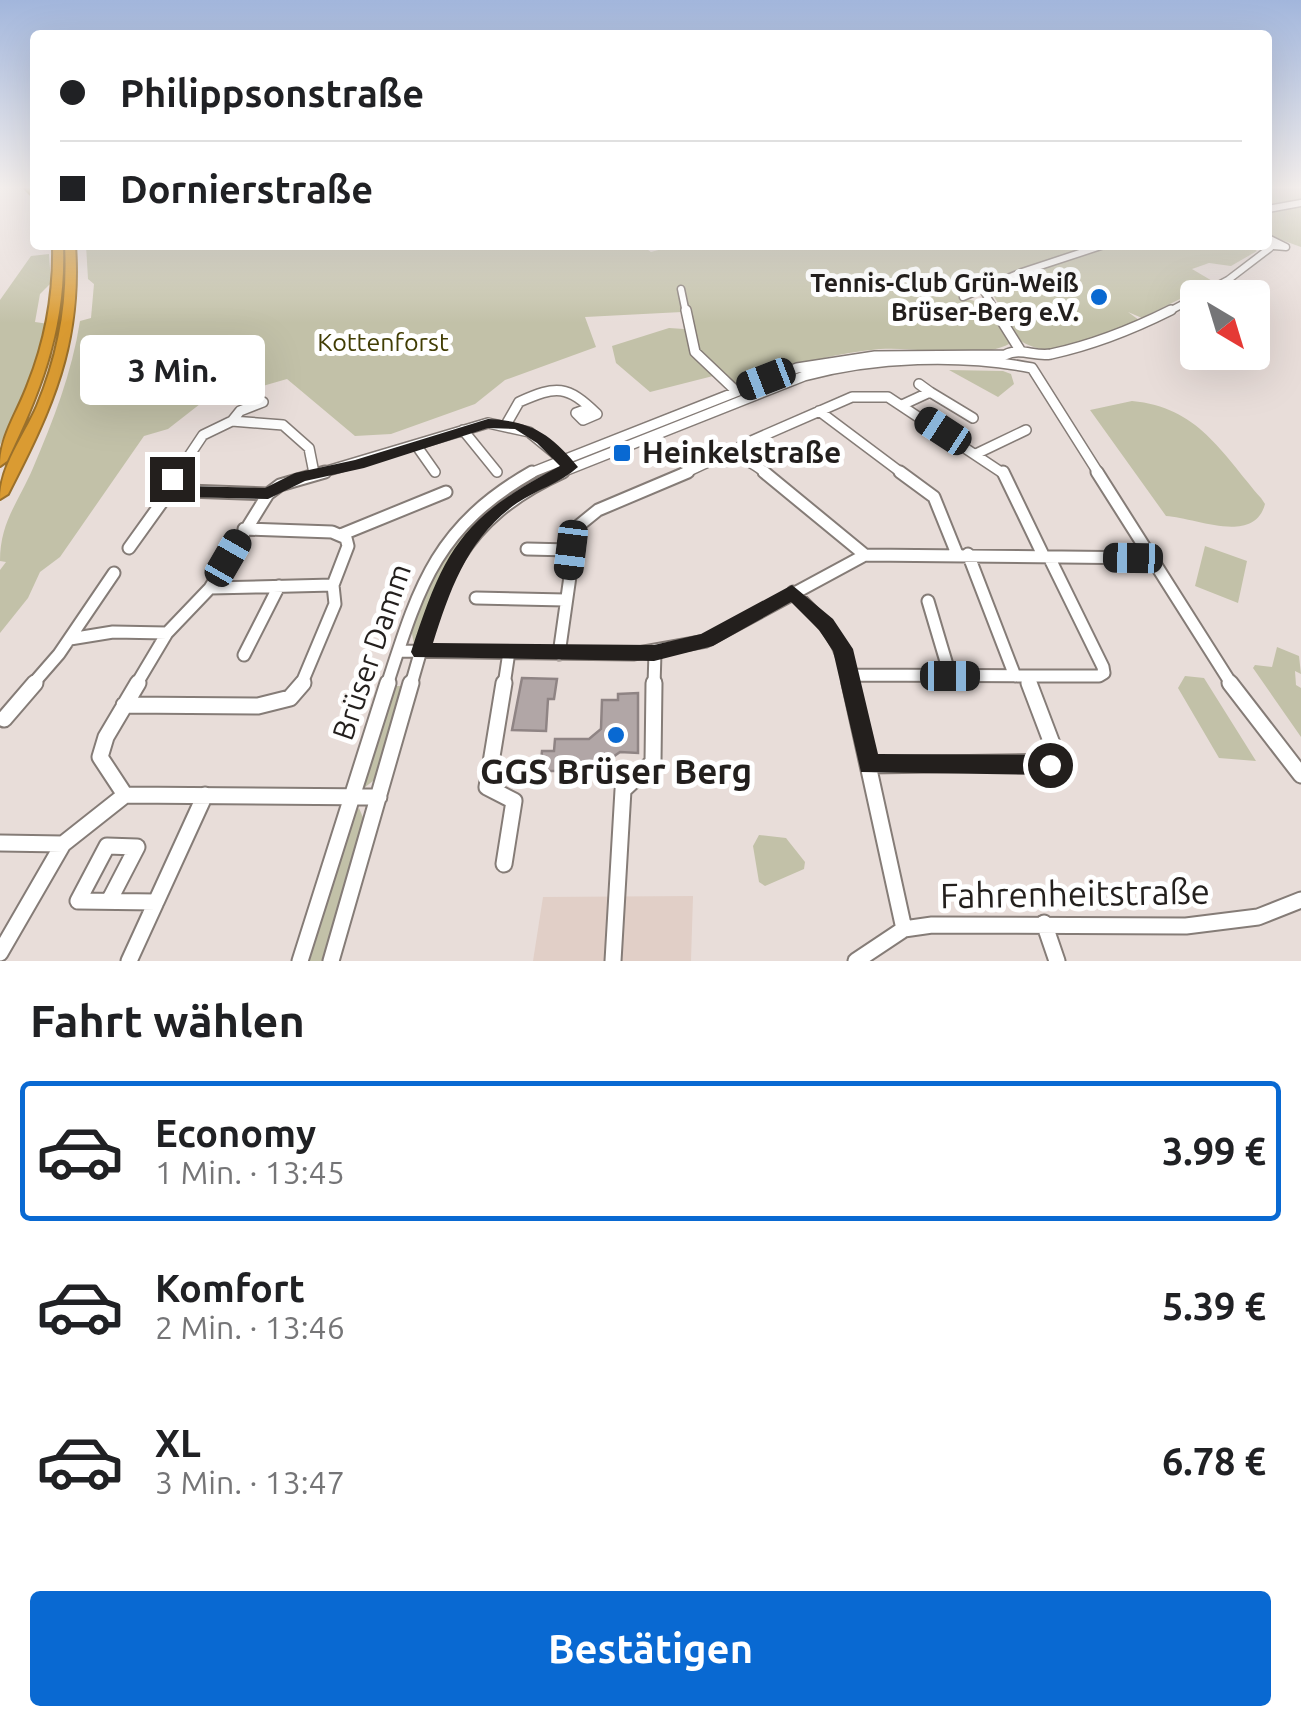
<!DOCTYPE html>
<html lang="de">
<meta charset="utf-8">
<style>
:root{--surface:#fff;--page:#f6f6f6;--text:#202124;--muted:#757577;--line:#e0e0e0;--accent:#0969d2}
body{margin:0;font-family:Ubuntu,sans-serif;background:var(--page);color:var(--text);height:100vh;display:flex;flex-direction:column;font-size:38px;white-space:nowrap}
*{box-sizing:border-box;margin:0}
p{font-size:32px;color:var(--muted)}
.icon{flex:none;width:55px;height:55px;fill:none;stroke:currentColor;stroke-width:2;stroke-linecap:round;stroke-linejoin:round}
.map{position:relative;height:961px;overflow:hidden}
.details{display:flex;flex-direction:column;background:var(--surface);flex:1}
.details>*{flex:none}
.hud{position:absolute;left:30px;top:30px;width:1242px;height:220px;border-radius:10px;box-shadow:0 10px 40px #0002;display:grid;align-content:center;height:220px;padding:0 30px;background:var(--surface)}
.needle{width:65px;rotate:142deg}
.controls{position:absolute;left:1180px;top:280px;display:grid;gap:20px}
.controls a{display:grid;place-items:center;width:90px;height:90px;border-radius:10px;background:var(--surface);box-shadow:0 10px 40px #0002;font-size:50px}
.end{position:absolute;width:45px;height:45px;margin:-22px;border:12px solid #231f1d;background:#fff;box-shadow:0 0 0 5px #fff}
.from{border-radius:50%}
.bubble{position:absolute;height:70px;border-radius:10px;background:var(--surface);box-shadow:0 10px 40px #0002;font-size:32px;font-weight:700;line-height:70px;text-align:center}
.car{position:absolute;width:30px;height:60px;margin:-30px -15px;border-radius:12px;box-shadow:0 0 8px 2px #0007;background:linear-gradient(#222 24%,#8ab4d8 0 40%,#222 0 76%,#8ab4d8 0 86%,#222 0)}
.hud b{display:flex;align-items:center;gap:35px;height:95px;font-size:38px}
.hud b+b{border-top:2px solid var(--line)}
.hud i{width:25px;height:25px;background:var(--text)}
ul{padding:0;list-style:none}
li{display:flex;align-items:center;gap:30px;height:140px;margin:0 20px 15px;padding:0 10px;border:5px solid transparent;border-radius:10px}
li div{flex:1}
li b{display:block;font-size:38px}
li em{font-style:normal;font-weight:700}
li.on{border-color:var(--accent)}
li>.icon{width:90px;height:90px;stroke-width:1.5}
h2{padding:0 30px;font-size:45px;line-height:120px}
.button{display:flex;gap:20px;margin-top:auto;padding:20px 30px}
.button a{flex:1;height:115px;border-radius:10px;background:var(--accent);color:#fff;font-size:40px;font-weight:700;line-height:115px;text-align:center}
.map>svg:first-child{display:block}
.built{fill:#e1cfc7}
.green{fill:#c2c1a8}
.building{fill:#b1a6a6;stroke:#8f8484;stroke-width:2.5}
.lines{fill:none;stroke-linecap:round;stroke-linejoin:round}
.minor-far3-casing{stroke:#857c77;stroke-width:9}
.minor-far2-casing{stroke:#857c77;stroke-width:12}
.minor-far1-casing{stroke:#857c77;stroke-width:15}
.minor-casing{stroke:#857c77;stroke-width:19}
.highway-casing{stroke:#9a702b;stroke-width:4}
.minor-far3{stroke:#fff;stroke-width:6}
.minor-far2{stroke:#fff;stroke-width:9}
.minor-far1{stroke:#fff;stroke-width:11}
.minor{stroke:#fff;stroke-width:15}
.highway{fill:#da9b32;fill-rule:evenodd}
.route{fill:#231f1d}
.poi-dot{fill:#0969d2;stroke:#fff;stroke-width:4}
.labels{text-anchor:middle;stroke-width:10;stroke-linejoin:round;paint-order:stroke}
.far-poi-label{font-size:25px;font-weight:bold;fill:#231f1d;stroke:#fff;text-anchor:end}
.far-park-label{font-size:25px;fill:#413d04;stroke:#fff}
.poi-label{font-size:30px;font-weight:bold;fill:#231f1d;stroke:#fff;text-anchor:start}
.street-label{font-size:30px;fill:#231f1d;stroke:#fff}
.near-poi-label{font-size:35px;font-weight:bold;fill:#231f1d;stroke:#fff}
.near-street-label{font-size:35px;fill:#231f1d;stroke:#fff}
</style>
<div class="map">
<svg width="1301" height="961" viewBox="0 0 1301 961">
<rect width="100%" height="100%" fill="#e8ddd9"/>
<path class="built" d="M693,896L691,961H533L543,897Z"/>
<path class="green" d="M1268,188H1301V247L1268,235Z
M86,245H641L651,252L677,245H1248L1257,251L1231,266L1209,263L1192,269L1214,282L1142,318L1128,312L1139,320C1105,337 1056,364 1021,341L990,290L984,288L964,298L989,305L1011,343C973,363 923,346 880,349C826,354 779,369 729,389L713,376L650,392L616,363L612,346L669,328L684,329L682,312L585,317L596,347L505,380L475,404L391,434L355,436L287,379L200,404L168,429L144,436L60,557L40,572L28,598L0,633V570L6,562L0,561C0,522 18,503 33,468C53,421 72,373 80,321L91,318L94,284L88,279Z
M49,254L51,283L40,294L35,322L49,324L45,351L0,445V300L31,256Z
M949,370L1003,371L1011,374L1014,384L998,397Z
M1132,401C1198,407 1221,452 1261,498L1265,504C1254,546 1194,517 1166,516L1090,410Z
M557,467C542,480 521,487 504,500C454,537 435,586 417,644L414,645L411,628L416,611L454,537L518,483Z
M1205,546L1247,561L1238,603L1195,586Z
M1277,647L1299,656L1301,674L1295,671L1296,685L1301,688V737L1253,668L1255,665L1272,667Z
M1185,676L1204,678L1256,761L1219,758L1178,688Z
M393,686H405L378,777L364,788Z
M359,808L364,820L324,961H308L354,813Z
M759,835L786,838L805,862L804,869L765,886L759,882L753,846Z"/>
<path class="building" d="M522,678L557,679L554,699H548L546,731L512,730Z
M638,693V753L620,752L613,757L612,776H593L594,771H540L542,751H554L555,739H589L601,729L602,700H618V694Z"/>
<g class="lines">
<g class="minor-far3-casing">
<path id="minor-far3" d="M1268,209L1301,203
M1260,245L1286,247L1268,238
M681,289L686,313
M983,290L997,313
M963,297L1022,272L1104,245
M1166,313L1228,280L1270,248"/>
</g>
<g class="minor-far2-casing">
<path id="minor-far2" d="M686,310L695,352L736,391
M995,310L1020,350
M1032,368L1099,474
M930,392L973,418
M902,405L930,392L919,384
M819,411L903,474
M232,421L240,411L263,402
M507,423L519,402C557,385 567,385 597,414L583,420L576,413L590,408
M463,430L497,472
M416,445L435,472
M978,453L1026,430
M735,454L742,445L852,397H888L1004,474
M177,474L203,435L232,421L283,425L309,448L314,473
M317,474L488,423L529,432L562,459
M528,474L797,368L875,356L1005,355C1021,347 1034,357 1051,354C1093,345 1133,329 1171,310
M557,474L804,376C875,357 960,354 1032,368
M682,474C721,457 731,445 767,474"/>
</g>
<g class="minor-far1-casing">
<path id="minor-far1" d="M179,472L170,485L188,491L268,494
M764,472L865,555
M900,472L934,497L957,554
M1003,472L1044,557
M1097,472L1232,685
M244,529L332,532L346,538L348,546L333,585L335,604L301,685
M343,534L446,492
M129,548L172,488
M527,549L571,550
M968,554L1015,676
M210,588L333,585
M793,592C827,626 840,637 851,685
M476,598L565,600
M928,601L950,675
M70,639L113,632L167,633
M399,651L633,654L706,641L865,555L1153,558
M559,654L577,527L598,510L688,472
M244,655L279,586
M851,675L1099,676L1104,673L1103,667L1049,557
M1026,676L1030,685
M32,685L59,654L114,573
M136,685L167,633L210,588L268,494L280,485L325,472
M387,685C419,586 436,527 532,472
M411,685C440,582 458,520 563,472
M504,685L509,652
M654,685L655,653"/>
</g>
<g class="minor-casing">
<path id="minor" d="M138,683L106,737L100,757L125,795L379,797
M504,683L487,787L514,801L504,864
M850,683L904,929
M1230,683L1301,775
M124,705L258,706L290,698L303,683
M4,719L35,683
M870,765L1059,762L1029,683
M0,843L63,844
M109,901L137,847L107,846L78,901L156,902
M1044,923L1057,961
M0,953L63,844L125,795
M129,961L205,795
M300,961L388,683
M331,961L411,683
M613,961L623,790L653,762L654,683
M856,961L904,929L932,925L1186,926L1258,917L1301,900"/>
</g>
<g class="highway-casing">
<path id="highway" d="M25,188H34L35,198Z
M53,245H63C66,326 42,389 7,461L0,466C0,436 18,412 28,384C46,339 54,294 53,245Z
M65,245H75C82,343 52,409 8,494L0,499C0,466 24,436 37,406C59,353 68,302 65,245Z"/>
</g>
<use href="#minor-far3" class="minor-far3"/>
<use href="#minor-far2" class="minor-far2"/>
<use href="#minor-far1" class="minor-far1"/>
<use href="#minor" class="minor"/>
<use href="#highway" class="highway"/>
</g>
<linearGradient id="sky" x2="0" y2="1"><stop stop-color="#a2b6dc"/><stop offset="0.58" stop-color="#f5f0ee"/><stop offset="1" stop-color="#f5f0ee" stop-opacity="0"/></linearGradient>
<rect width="1301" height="323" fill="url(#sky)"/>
<path class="route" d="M488,419C531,421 551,434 578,467C561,483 536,490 517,503C468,537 450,589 433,643L654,645L701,634L792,585L833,619L853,649L878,754L1050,755L1058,758L1062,765L1058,772L1050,775L861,772L833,651L819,630L791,602L713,646L654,661L414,657L411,652C445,547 462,518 560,466L537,443L515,429L488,428L364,468L305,481L268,499L188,497L164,488V479L172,474L178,475L180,484L188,486L265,488L295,473L355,460Z"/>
<g class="poi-dot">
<circle cx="1099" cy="297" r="10"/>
<rect x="612" y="443" width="20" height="20" rx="5"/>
<circle cx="616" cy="735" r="10"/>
</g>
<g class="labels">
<g class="far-poi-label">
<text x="1079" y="292">Tennis-Club Grün-Weiß<tspan x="1079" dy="29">Brüser-Berg e.V.</tspan></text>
</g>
<g class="far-park-label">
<text x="383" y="351">Kottenforst</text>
</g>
<g class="poi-label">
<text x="642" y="463">Heinkelstraße</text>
</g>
<g class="street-label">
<text transform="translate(372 652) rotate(-71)" y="10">Brüser Damm</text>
</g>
<g class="near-poi-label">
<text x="616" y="784">GGS Brüser Berg</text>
</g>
<g class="near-street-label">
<text transform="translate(1075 894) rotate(-1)" y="12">Fahrenheitstraße</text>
</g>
</g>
</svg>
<div class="controls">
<a><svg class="needle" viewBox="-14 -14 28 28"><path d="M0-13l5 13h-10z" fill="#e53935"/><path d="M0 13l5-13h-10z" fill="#757577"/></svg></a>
</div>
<i class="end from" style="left:1050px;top:765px"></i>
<i class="end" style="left:172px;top:479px"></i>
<div class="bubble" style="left:80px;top:335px;width:185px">3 Min.</div>
<i class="car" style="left:766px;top:379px;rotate:249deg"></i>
<i class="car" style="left:943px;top:431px;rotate:303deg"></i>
<i class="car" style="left:571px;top:550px;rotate:187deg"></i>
<i class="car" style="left:228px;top:558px;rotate:30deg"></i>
<i class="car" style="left:1133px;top:558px;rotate:271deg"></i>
<i class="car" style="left:950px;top:676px;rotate:90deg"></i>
<div class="hud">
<b><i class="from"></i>Philippsonstraße</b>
<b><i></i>Dornierstraße</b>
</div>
</div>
<section class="details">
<h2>Fahrt wählen</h2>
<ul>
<li class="on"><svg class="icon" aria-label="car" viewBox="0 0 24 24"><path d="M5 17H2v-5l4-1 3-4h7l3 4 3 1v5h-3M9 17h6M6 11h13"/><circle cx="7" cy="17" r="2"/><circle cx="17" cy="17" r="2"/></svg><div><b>Economy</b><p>1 Min. · 13:45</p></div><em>3.99 €</em></li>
<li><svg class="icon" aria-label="car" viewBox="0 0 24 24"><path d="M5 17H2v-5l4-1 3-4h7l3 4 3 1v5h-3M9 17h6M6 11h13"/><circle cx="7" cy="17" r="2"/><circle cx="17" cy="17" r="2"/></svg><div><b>Komfort</b><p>2 Min. · 13:46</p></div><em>5.39 €</em></li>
<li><svg class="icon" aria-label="car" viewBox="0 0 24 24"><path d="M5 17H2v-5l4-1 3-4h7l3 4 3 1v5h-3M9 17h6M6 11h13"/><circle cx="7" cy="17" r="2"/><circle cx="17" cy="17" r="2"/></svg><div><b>XL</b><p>3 Min. · 13:47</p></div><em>6.78 €</em></li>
</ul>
<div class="button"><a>Bestätigen</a></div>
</section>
